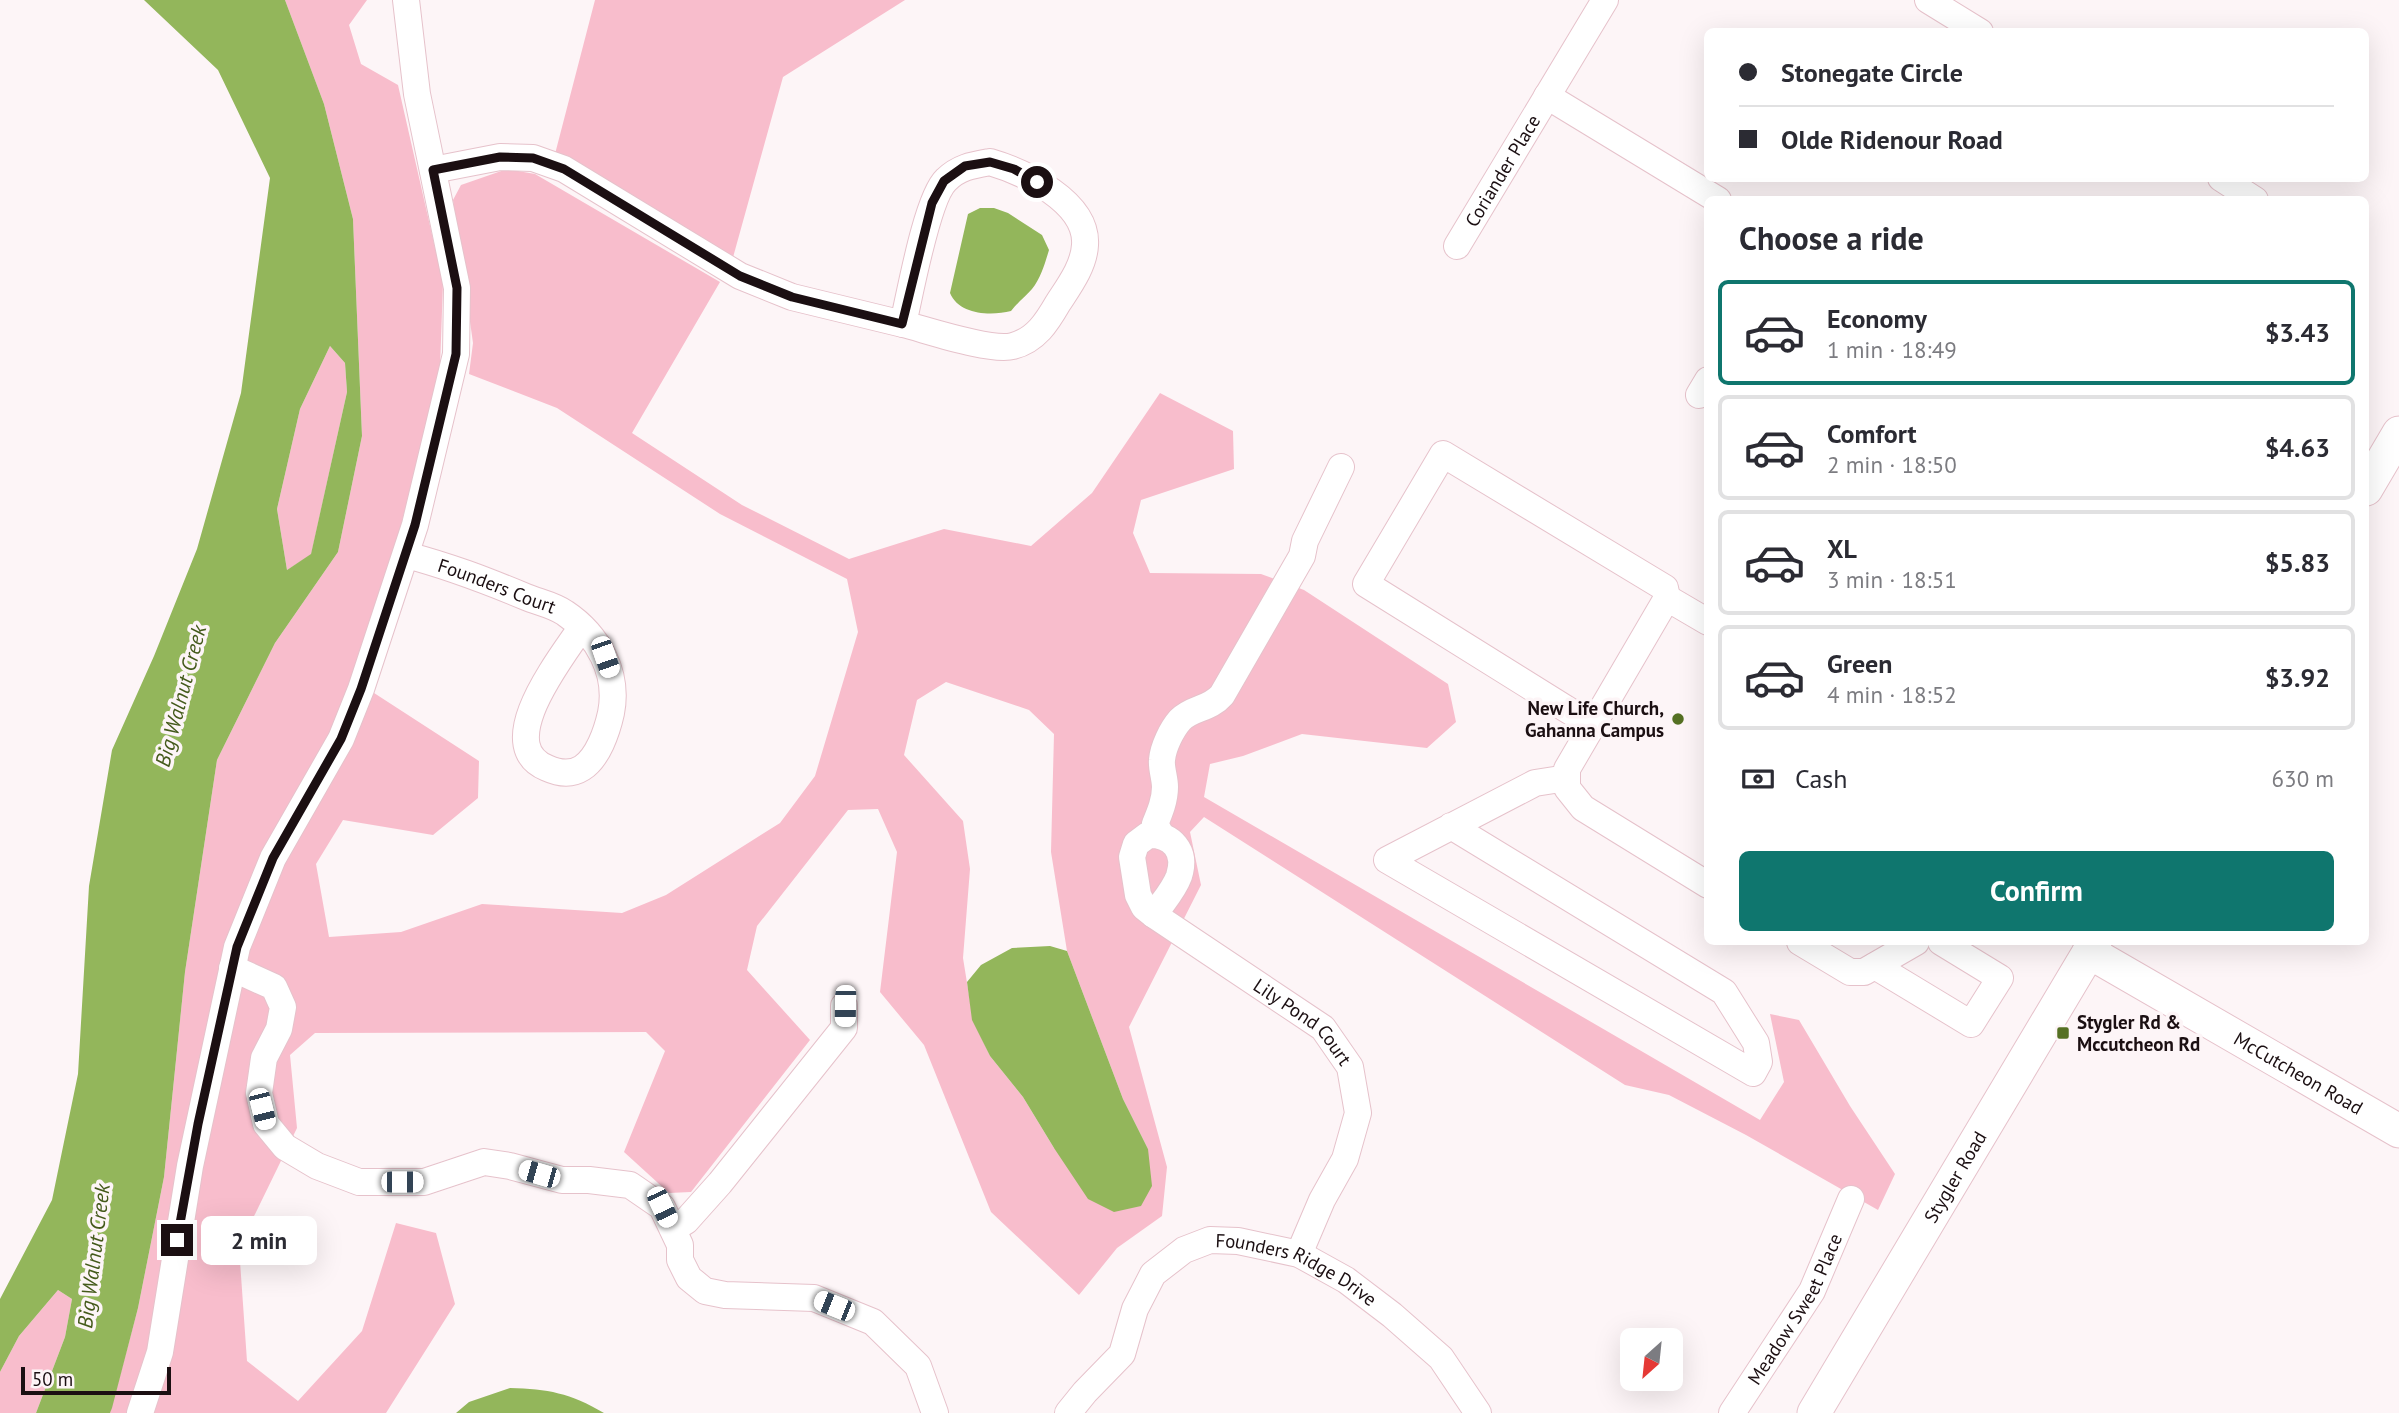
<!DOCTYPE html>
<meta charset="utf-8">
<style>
:root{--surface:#fff;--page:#f7f7f7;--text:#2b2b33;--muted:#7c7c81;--line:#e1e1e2;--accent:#0f766e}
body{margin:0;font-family:"PT Sans",sans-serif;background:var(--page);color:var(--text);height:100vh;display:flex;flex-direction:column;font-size:26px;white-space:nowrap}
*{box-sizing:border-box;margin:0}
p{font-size:23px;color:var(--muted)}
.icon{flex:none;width:38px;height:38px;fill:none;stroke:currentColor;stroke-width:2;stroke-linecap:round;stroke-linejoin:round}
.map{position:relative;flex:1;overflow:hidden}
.drawer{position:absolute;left:1704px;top:196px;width:665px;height:749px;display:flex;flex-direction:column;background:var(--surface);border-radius:10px;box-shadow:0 7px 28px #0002}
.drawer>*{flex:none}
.banner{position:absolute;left:1704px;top:28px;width:665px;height:154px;border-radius:10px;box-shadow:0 7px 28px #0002;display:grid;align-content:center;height:154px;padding:0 35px;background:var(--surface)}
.needle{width:46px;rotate:207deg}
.controls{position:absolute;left:1620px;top:1328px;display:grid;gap:14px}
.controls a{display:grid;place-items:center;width:63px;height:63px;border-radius:10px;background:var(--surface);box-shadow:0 7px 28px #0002;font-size:35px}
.scale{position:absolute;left:21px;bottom:18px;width:150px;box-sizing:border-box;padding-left:7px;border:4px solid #1b0f12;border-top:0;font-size:19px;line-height:24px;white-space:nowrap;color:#1b0f12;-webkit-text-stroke:5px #fdf5f7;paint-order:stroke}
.end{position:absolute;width:32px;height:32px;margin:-16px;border:9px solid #1b0f12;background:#fff;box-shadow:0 0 0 4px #fff}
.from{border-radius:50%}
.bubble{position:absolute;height:49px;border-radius:10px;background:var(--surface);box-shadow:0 7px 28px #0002;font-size:23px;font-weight:700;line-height:49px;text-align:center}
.car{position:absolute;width:21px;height:42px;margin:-21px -10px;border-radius:9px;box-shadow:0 0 5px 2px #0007;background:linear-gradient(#fff 24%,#345 0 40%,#fff 0 76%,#345 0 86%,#fff 0)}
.banner b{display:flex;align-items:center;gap:24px;height:66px;font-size:26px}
.banner b+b{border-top:2px solid var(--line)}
.banner i{width:18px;height:18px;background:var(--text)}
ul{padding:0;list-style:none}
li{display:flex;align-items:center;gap:21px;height:105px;margin:0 14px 10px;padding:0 21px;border:4px solid var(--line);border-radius:10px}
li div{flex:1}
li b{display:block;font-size:26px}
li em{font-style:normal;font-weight:700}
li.selected{border-color:var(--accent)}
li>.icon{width:63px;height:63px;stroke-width:1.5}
h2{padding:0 35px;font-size:32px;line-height:84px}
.pay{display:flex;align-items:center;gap:18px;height:77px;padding:0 35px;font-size:26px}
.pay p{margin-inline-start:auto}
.button{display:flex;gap:14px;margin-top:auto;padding:14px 35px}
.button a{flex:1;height:80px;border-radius:10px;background:var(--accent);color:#fff;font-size:28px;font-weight:700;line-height:80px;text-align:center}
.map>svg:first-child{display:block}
.green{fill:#f8bdcc;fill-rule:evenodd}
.water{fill:#93b65b;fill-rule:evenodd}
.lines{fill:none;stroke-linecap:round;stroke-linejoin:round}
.minor-casing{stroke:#e6c2cb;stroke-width:28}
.major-casing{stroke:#e6c2cb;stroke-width:35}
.minor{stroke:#fff;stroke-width:26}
.major{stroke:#fff;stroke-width:33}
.route{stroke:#1b0f12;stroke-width:9}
.poi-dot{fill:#557023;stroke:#fdf5f7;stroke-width:2.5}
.labels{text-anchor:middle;stroke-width:7;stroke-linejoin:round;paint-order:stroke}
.street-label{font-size:19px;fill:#1b0f12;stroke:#fdf5f7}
.poi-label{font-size:19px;font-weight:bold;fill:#1b0f12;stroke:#fdf5f7;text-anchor:end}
.water-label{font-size:21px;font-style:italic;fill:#445a1b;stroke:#fdf5f7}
</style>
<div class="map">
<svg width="2399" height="1413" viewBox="0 0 2399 1413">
<rect width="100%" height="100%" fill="#fdf5f7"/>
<path class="green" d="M285,0H367L349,25L361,64L398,85L443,283L440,367L392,562L354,680L479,761L478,798L433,835L343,820L316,864L329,937L401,932L482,904L622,913L666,895L780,823L815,776L858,632L847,579L720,514L557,408L469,374L473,343L453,200L461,185L507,169L535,174L720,282L632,433L742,505L849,559L944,529L1031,546L1092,493L1160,393L1233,431L1234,469L1141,500L1133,533L1150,573L1261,574L1304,590L1448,684L1456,722L1427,748L1302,734L1243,756L1210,764L1204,797L1760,1120L1784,1082L1770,1014L1799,1020L1850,1106L1895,1174L1878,1210L1746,1135L1669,1095L1625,1085L1204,817L1190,832L1201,885L1129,1027L1167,1167L1162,1216L1117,1248L1079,1295L991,1212L924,1045L880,992L897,852L878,809L848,810L757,926L747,970L810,1040L691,1192L669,1193L624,1152L665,1051L646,1032L315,1033L290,1055L297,1128L239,1247L247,1361L298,1401L362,1331L396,1223L436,1233L455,1304L386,1413H110L138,1308L164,1177L185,972L217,760L275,643L338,552L362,436L353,219L324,104ZM946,682L1029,710L1054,734L1051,852L1067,951L1123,1099L1148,1149L1054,1148L1023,1097L990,1056L973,1020L963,958L970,869L963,821L904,755L917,700Z
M595,0H905L783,77L732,261L555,154Z
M330,346L345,363L347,392L311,555L287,570L277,509L300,409Z
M58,1290L72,1299L65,1337L36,1413H0V1372L19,1336Z"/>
<path class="water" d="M144,0H285L324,104L353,219L362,436L338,552L275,643L217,760L185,972L164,1177L138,1308L112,1408L110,1413H36L65,1337L72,1299L58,1290L19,1336L0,1372V1299L52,1200L78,1074L89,886L112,750L154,656L197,549L241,393L270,178L218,70ZM330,346L345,363L347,392L311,554L287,570L277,509L300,409Z
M980,208H994L1008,213L1042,235L1049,250C1045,263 1041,278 1032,289C1025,297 1018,302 1011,311C991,316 959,315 950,293L968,214Z
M1050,946L1067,951L1123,1099L1148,1149L1152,1186L1141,1206L1114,1212L1088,1199L1054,1148L1023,1097L990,1056L972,1020L967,982L981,965L1012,948Z
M510,1388C548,1389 570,1393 604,1413H456L469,1402Z"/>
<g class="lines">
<g class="minor-casing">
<g id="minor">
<path d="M1928,0L1980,32"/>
<path d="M1547,96L1718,200"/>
<path d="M990,162C1024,172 1088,202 1085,245C1084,266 1069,286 1058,303C1047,322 1036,340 1013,346C991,352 927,330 903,324C910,294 927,198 946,180C959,167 973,165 990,162Z"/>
<path d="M433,170L500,157L533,158L564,169L740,276L792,297L903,324"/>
<path d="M2221,178L2255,200"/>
<path id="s1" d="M1457,246L1605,0"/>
<path d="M1699,395L1708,380"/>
<path id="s2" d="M406,555C449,566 485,580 526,597C538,602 554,605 565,613C598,635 619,673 611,713C607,731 598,758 582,768C571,775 558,773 547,768C491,745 562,657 581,628"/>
<path d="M1708,622L1667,598L1567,769V788L1583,808L1708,885"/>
<path d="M1592,725L1366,584L1443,454L1665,588L1667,598"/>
<path d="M1451,826L1724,992L1756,1043L1759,1062L1753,1073L1387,860L1535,783L1567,778"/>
<path d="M1148,835C1172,834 1187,851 1179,876C1174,890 1162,903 1154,915L1144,907L1138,895L1132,857L1136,844Z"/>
<path d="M1161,835L1155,824C1160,812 1165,800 1165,787C1165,778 1161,768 1162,760C1163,747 1172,729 1180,720C1193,707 1209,710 1222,695L1302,556L1305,541L1341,467"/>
<path id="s3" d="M1154,915L1323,1028L1350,1067L1358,1113L1345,1159L1322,1200L1299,1254"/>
<path d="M1800,942L1850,972H1864L1916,942"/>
<path d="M1875,966L1971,1024L2000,978L1941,942"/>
<path d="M232,968L274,987L283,1007L279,1029L264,1058L259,1093L266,1124L285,1147L317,1166L359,1182H424L484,1162L510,1166L562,1180H589L630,1185L662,1207L680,1245V1260L689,1278L705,1291L725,1295L814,1298L873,1322L918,1366L935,1413"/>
<path d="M673,1229L686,1221L720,1183L844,1028V1006"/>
<path d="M140,1413L160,1352L190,1166L237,947L273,858L341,739L361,689L415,525L456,354L457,288L417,94L406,0"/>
<path id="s4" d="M1068,1413L1085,1392L1122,1354L1135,1309L1153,1274L1184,1250L1210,1240L1238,1241L1299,1254L1346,1280L1392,1315L1441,1358L1478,1413"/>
<path id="s5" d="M1732,1413L1812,1291L1851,1199"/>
</g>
</g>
<g class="major-casing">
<g id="major">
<path d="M2366,489L2399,433"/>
<path id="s6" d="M2089,952L2399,1131"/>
<path id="s7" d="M1814,1413L2095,942"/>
</g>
</g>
<use href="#minor" class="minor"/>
<use href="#major" class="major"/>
</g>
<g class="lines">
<path class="route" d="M177,1240L198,1124L237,947L273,858L341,739L361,689L415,525L456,354L457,288L433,170L500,157L533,158L564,169L740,276L792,297L902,324L932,203L944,181L965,166L990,162L1014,169L1037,182"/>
</g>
<g class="poi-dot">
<circle cx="1678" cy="719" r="7"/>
<rect x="2056" y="1026" width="14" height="14" rx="3.5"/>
</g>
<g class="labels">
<g class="street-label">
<text dy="7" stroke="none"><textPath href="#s1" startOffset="88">Coriander Place</textPath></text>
<text dy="7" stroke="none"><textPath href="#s2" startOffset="96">Founders Court</textPath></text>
<text dy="7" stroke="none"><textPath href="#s3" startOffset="184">Lily Pond Court</textPath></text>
<text dy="7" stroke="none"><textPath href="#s6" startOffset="242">McCutcheon Road</textPath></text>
<text dy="7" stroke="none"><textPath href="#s7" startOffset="275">Stygler Road</textPath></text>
<text dy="7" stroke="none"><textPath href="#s4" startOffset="326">Founders Ridge Drive</textPath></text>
<text dy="7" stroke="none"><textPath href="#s5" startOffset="122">Meadow Sweet Place</textPath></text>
</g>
<g class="poi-label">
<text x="1664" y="715">New Life Church,<tspan x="1664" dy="22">Gahanna Campus</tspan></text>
<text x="2077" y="1029" text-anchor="start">Stygler Rd &amp;<tspan x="2077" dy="22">Mccutcheon Rd</tspan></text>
</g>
<g class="water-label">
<text transform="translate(181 696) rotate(-75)" y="7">Big Walnut Creek</text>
<text transform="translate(94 1256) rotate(-83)" y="7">Big Walnut Creek</text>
</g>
</g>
</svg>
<div class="controls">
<a><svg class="needle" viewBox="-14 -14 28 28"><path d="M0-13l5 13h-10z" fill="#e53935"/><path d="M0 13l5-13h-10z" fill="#7c7c81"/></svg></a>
</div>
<div class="scale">50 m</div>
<i class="end from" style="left:1037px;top:182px"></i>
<i class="end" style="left:177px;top:1240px"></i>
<div class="bubble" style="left:201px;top:1216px;width:116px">2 min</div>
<i class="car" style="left:605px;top:657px;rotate:161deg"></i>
<i class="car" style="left:845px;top:1006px;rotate:181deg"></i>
<i class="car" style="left:262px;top:1109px;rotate:166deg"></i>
<i class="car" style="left:539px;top:1174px;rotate:286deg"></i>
<i class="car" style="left:402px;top:1182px;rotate:90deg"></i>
<i class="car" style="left:662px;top:1207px;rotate:155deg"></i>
<i class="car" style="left:834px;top:1306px;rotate:292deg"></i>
<div class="banner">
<b><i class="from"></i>Stonegate Circle</b>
<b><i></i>Olde Ridenour Road</b>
</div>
<section class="drawer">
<h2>Choose a ride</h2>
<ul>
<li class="selected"><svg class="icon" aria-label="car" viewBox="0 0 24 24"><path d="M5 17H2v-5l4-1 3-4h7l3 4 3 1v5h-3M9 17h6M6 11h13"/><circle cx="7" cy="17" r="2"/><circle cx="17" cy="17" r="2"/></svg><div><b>Economy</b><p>1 min · 18:49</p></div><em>$3.43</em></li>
<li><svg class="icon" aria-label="car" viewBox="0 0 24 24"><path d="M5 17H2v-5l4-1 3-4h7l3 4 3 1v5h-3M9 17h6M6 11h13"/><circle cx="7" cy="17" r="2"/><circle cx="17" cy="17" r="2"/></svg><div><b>Comfort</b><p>2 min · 18:50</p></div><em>$4.63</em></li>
<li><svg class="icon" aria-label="car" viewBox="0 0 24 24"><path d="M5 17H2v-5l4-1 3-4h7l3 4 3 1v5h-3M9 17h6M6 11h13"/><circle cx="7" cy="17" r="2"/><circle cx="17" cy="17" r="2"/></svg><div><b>XL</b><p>3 min · 18:51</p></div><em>$5.83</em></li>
<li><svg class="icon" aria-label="car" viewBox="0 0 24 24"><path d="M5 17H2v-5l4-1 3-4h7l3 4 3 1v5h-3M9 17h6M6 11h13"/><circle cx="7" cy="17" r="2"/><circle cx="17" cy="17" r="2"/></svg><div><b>Green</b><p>4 min · 18:52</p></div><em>$3.92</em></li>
</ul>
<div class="pay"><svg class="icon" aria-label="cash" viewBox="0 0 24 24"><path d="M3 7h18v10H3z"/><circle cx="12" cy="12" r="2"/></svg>Cash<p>630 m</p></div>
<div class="button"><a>Confirm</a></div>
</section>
</div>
